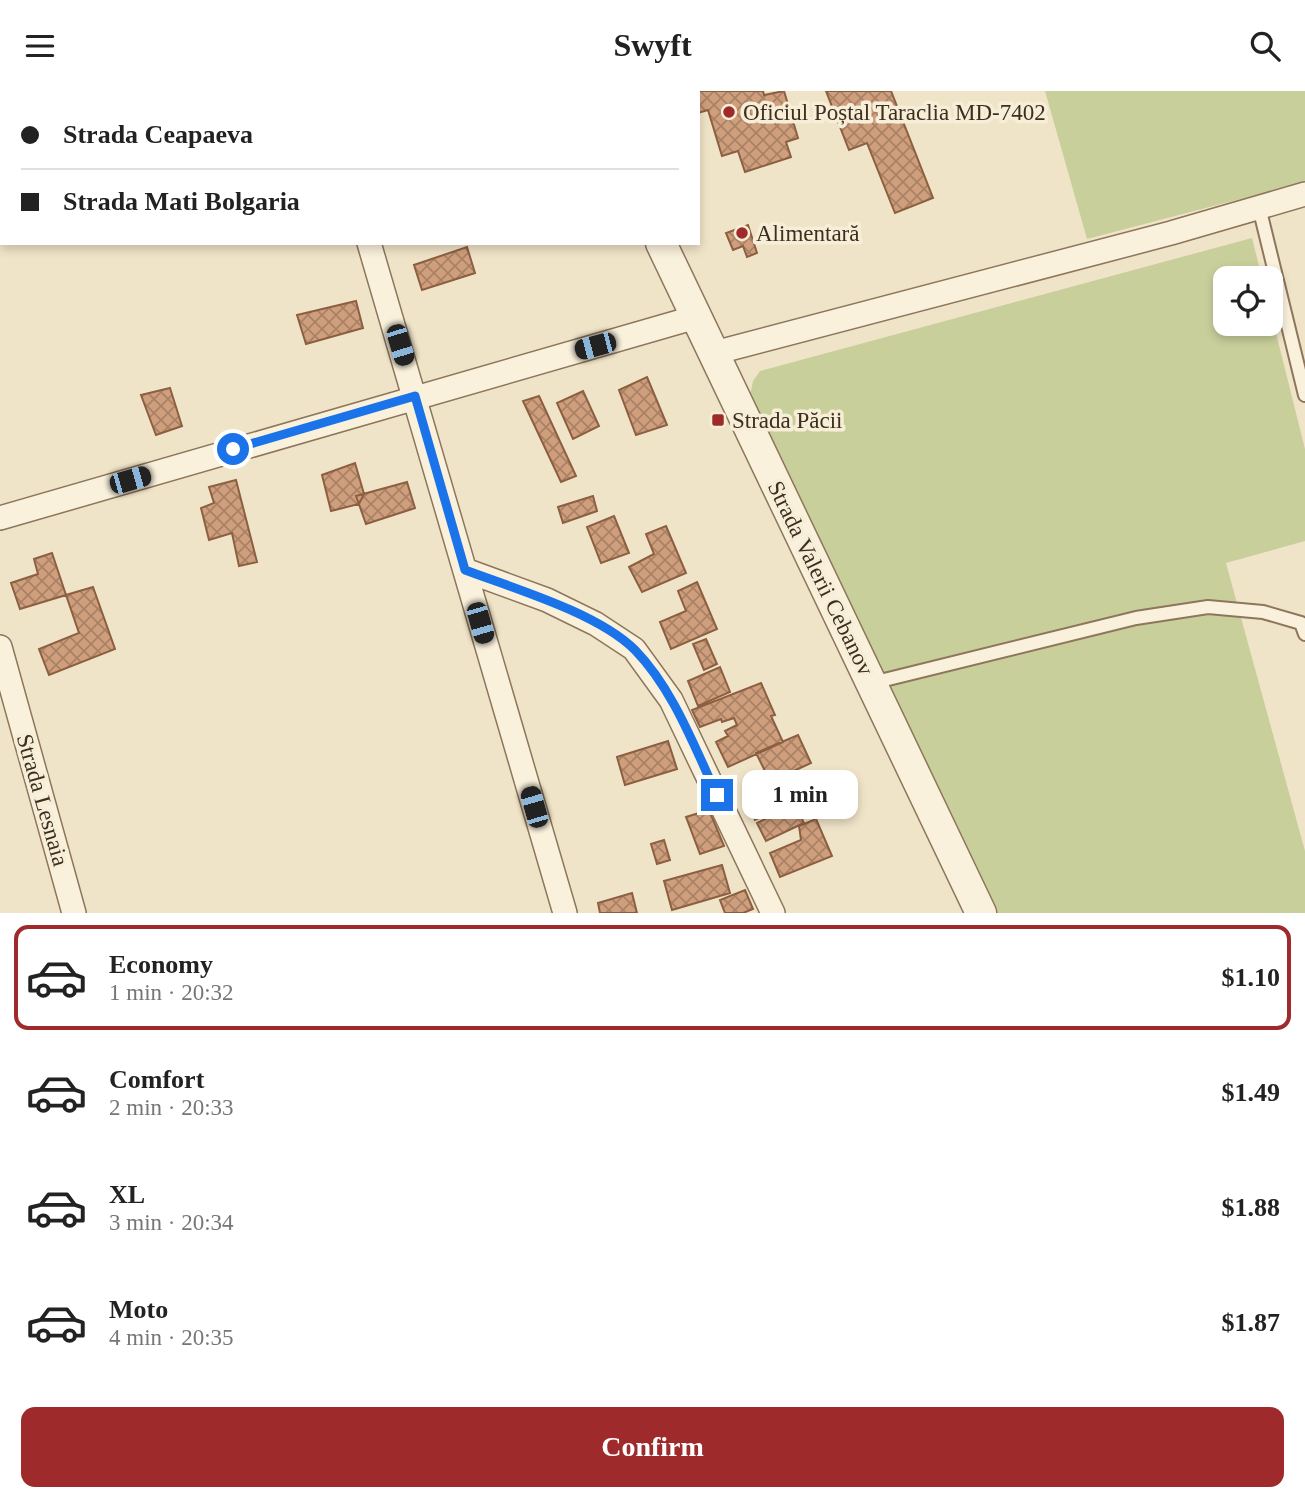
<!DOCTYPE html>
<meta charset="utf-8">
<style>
:root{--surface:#fff;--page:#f2f2f2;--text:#222;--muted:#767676;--line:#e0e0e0;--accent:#9e2a2b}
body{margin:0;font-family:Georgia,serif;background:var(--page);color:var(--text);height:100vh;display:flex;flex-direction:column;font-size:26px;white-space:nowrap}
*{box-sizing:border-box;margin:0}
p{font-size:23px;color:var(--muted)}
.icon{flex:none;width:38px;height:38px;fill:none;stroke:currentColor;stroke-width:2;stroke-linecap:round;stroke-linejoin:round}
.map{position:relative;height:822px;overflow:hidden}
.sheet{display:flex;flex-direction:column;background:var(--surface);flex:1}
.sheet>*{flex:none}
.top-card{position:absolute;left:0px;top:0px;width:700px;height:154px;box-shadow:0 4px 10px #0003;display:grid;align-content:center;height:154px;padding:0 21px;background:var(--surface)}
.tools{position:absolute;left:1213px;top:175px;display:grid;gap:14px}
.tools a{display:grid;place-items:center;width:70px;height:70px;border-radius:14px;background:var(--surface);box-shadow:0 4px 10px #0003;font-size:35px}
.end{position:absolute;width:32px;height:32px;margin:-16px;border:9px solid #1a73e8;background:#fff;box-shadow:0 0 0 4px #fff}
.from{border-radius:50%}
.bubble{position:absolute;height:49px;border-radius:14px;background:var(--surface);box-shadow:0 4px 10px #0003;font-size:23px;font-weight:700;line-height:49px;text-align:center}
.car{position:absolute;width:21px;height:42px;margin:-21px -10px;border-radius:9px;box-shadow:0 0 5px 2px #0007;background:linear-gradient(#222 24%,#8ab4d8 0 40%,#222 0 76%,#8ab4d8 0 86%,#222 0)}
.top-card b{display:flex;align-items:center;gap:24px;height:66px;font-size:26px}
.top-card b+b{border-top:2px solid var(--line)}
.top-card i{width:18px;height:18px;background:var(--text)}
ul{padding:12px 0 0;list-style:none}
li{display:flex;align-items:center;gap:21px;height:105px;margin:0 14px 10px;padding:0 7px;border:4px solid transparent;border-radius:14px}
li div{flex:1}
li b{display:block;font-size:26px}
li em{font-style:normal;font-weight:700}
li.current{border-color:var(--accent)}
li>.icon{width:63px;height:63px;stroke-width:1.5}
.action{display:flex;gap:14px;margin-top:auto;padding:14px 21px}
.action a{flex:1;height:80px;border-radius:14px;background:var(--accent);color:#fff;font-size:28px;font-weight:700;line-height:80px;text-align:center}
header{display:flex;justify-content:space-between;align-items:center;height:91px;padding:0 21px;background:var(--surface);font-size:32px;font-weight:700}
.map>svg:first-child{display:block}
.garden{fill:#c9cf9b}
.building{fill:url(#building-cross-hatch);stroke:#8d5f41;stroke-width:2}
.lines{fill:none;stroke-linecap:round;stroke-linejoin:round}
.service-casing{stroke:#8d765c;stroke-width:16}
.minor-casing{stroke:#8d765c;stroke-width:26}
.tertiary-casing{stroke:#8d765c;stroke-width:33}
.service{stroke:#faf1dc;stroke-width:12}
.minor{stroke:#faf1dc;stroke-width:23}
.tertiary{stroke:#faf1dc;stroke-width:30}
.route{stroke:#1a73e8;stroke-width:9}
.poi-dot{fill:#9e2a2b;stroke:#f7eed8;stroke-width:2.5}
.labels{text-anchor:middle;stroke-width:7;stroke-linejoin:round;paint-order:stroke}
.poi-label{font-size:23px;fill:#3d2e20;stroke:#f7eed8;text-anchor:start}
.street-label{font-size:23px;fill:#3d2e20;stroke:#f7eed8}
</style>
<header><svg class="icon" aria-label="menu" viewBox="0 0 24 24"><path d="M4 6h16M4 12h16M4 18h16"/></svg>Swyft<svg class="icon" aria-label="search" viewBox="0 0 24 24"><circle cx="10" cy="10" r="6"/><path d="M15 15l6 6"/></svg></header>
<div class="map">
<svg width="1305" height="822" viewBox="0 0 1305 822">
<defs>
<pattern id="building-cross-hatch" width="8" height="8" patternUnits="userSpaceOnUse" patternTransform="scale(1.75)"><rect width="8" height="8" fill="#cf9f7d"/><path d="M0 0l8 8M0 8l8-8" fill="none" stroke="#a98266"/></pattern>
</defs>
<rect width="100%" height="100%" fill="#f0e4c8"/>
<path class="garden" d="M1045,0H1305V91L1087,148Z
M1252,147L1262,187H1225V233H1270L1271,222L1305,358V450L1226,472L1305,760V822H995L750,305L753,290L760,280Z"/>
<path class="building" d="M638,0H763L764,4L784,0L798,47L786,51L791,66L745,81L738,60L722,65L708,19L698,22V2Z
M826,0H891L933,107L895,122L867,52L849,59Z
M748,134L757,162L747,166L743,155L733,159L726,142Z
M467,156L475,182L422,199L414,174Z
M356,210L363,237L306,253L297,224Z
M647,286L667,334L636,344L619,299Z
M170,297L182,335L156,344L141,304Z
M583,300L599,335L573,348L557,312Z
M539,305L576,385L561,391L523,310Z
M355,372L364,403L359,413L331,420L322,384Z
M236,389L257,471L239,475L232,442L209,449L201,417L214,412L209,396Z
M407,391L415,417L366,433L356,405Z
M593,405L597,420L563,432L558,416Z
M614,425L629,462L601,472L587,436Z
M666,435L686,482L642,501L629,476L654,463L646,443Z
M52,462L66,504L20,518L11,492L38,483L34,468Z
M697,491L717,538L671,558L660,531L686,520L678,500Z
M93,496L115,558L49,584L39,558L79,542L66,504Z
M706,548L717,573L704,579L693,553Z
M720,576L730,601L698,615L688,590Z
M761,592L775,624L771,625L783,651L728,676L716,651L728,645L725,640L737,634L734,627L722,631L721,628L700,636L692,619Z
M798,644L811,672L787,683L798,708L755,729L743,702L770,690L756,662Z
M668,650L677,678L625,694L617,666Z
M795,714L804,732L766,750L757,732Z
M709,719L724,755L700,763L686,726Z
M816,728L832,765L780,786L770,762L801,749L799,735Z
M664,749L670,769L657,773L651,753Z
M722,774L730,802L672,819L664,790Z
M745,799L753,818L743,822H725L720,809Z
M632,802L637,822H600L598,812Z"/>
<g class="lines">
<g class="service-casing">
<path id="service" d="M1259,116L1305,304
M872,592L1136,527L1208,516L1263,521L1301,532L1305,543"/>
</g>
<g class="minor-casing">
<path id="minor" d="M325,0V2
M369,152L565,822
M714,262L1171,142L1305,103
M0,427L696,226
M465,479L547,509L596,533L634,558L671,609L773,822
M0,556L74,822"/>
</g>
<g class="tertiary-casing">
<path id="tertiary" d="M588,0L589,2
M661,152L981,822"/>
</g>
<use href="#service" class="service"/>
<use href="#minor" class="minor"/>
<use href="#tertiary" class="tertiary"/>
</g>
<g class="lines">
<path class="route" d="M233,358L415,305L465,479C513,497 598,522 635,559C673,598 694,655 717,704"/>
</g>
<g class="poi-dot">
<circle cx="729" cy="21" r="7"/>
<circle cx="742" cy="142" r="7"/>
<rect x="711" y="322" width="14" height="14" rx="3.5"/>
</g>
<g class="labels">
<g class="poi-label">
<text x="743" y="29">Oficiul Poștal Taraclia MD-7402</text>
<text x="756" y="150">Alimentară</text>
<text x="732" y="337">Strada Păcii</text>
</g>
<g class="street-label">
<text transform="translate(821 487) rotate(64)" y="8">Strada Valerii Cebanov</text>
<text transform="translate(43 709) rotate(74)" y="8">Strada Lesnaia</text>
</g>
</g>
</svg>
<div class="tools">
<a><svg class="icon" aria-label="locate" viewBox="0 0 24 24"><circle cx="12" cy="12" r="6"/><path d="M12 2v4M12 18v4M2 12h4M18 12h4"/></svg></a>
</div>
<i class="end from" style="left:233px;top:358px"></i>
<i class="end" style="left:717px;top:704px"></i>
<div class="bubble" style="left:742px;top:679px;width:116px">1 min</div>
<i class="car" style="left:400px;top:254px;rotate:163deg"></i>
<i class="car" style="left:595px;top:255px;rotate:255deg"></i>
<i class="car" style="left:130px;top:389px;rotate:74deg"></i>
<i class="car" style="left:480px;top:532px;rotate:164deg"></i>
<i class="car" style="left:534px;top:716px;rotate:344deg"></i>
<div class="top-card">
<b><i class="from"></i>Strada Ceapaeva</b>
<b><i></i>Strada Mati Bolgaria</b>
</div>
</div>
<section class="sheet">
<ul>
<li class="current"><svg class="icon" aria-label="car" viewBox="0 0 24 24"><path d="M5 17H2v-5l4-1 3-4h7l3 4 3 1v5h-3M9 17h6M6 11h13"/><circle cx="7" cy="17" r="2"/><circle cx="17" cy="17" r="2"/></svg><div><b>Economy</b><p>1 min · 20:32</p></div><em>$1.10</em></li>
<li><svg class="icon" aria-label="car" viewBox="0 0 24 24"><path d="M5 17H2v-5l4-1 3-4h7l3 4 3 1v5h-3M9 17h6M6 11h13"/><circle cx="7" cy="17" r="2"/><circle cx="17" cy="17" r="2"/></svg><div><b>Comfort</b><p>2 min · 20:33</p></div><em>$1.49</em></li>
<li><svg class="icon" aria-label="car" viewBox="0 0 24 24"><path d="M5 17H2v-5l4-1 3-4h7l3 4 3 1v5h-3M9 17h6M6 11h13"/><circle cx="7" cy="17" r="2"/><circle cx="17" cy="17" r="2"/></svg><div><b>XL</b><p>3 min · 20:34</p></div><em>$1.88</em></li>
<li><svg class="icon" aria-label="car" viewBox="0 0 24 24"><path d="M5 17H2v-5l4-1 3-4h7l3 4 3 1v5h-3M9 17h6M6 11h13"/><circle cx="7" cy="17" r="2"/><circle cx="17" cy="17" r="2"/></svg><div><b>Moto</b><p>4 min · 20:35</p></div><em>$1.87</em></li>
</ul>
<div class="action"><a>Confirm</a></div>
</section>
